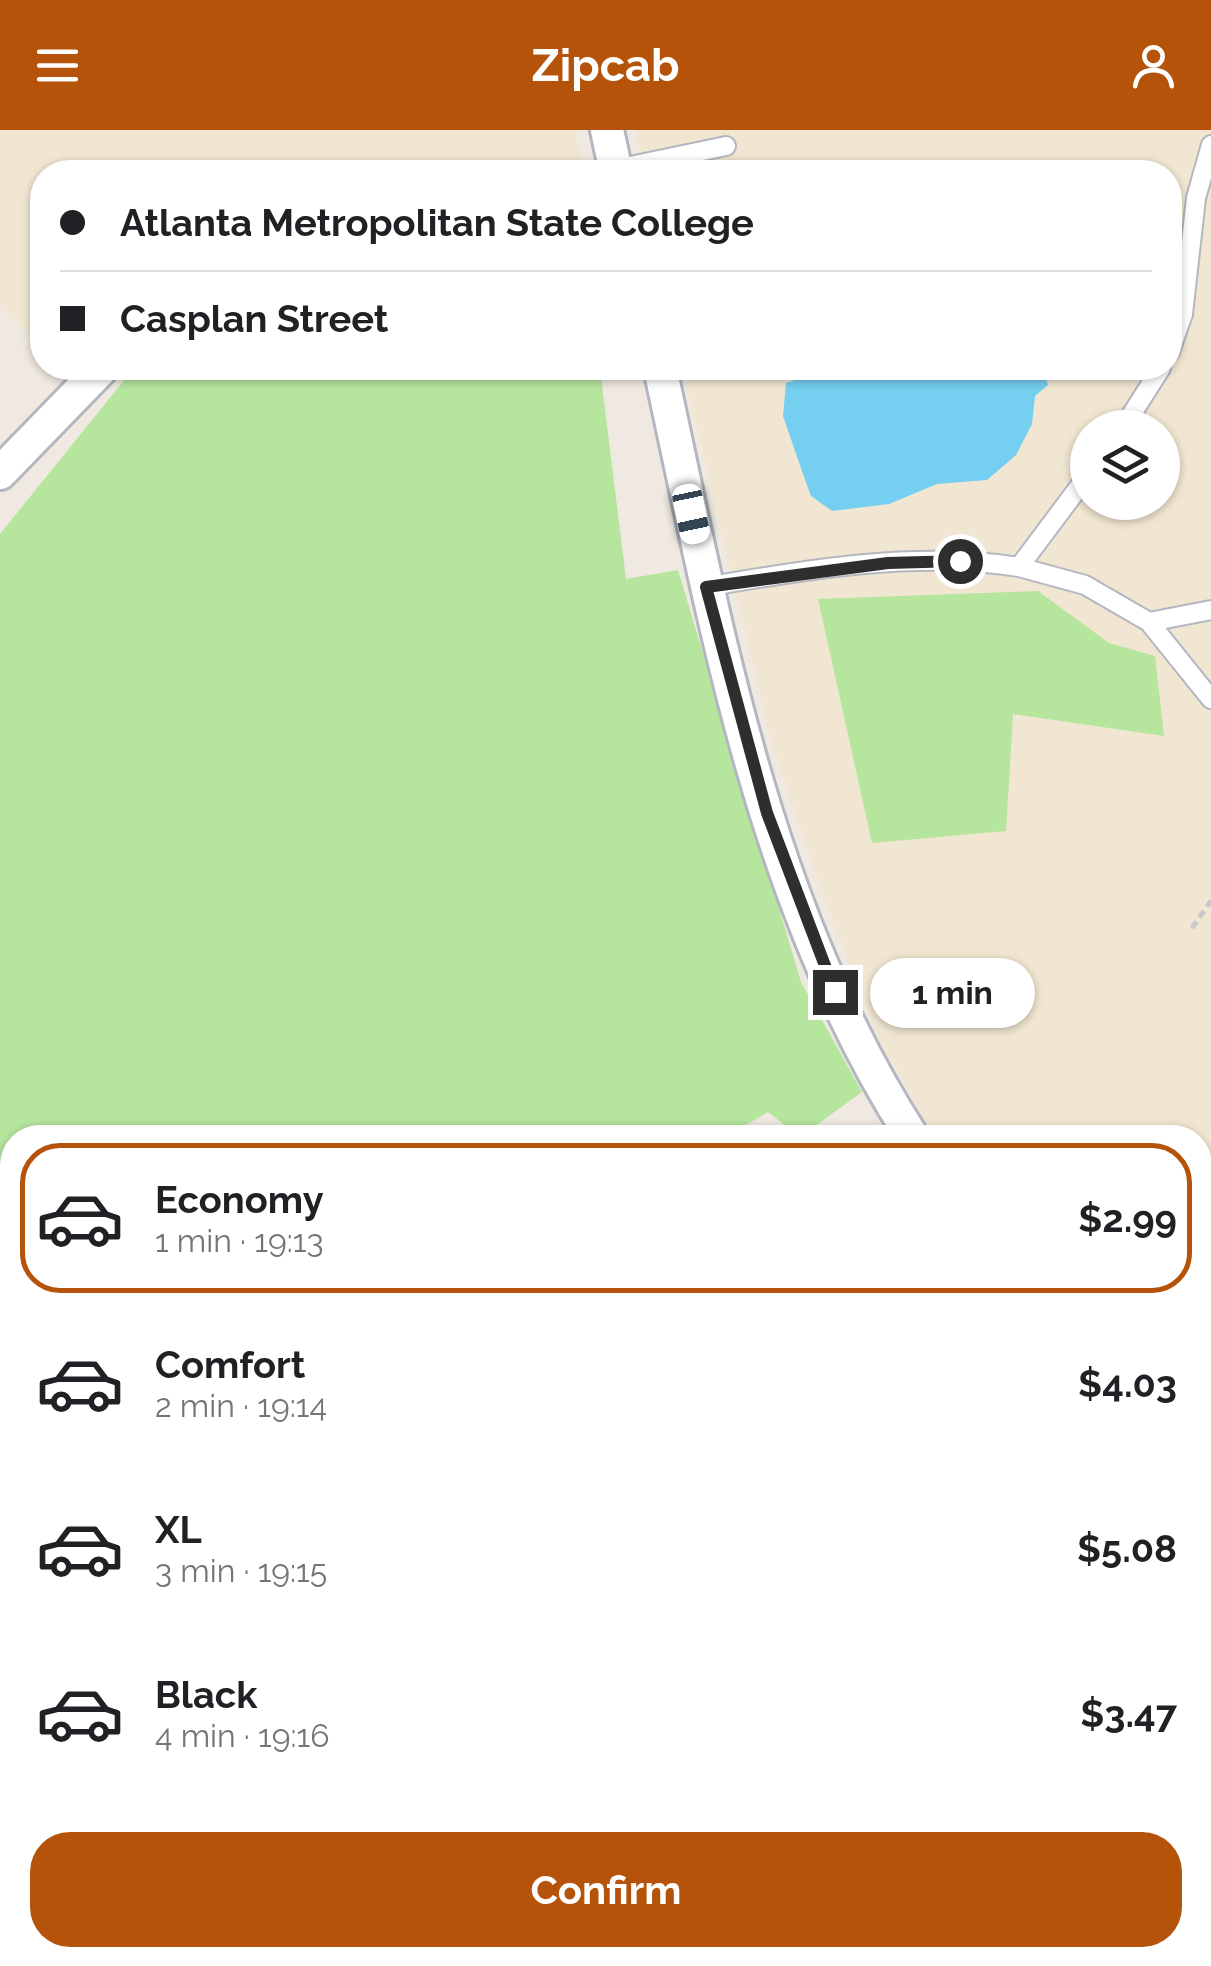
<!DOCTYPE html>
<meta charset="utf-8">
<style>
:root{--surface:#fff;--page:#f2f2f2;--text:#202124;--muted:#757577;--line:#e0e0e0;--accent:#b45309}
body{margin:0;font-family:Raleway,sans-serif;background:var(--page);color:var(--text);height:100vh;display:flex;flex-direction:column;font-size:38px;white-space:nowrap}
*{box-sizing:border-box;margin:0}
p{font-size:32px;color:var(--muted)}
.icon{flex:none;width:55px;height:55px;fill:none;stroke:currentColor;stroke-width:2;stroke-linecap:round;stroke-linejoin:round}
.map{position:relative;flex:1;overflow:hidden}
.sheet{position:absolute;left:0px;top:995px;width:1212px;height:842px;display:flex;flex-direction:column;background:var(--surface);border-radius:40px 40px 0 0;box-shadow:0 2px 8px #0004}
.sheet>*{flex:none}
.hud{position:absolute;left:30px;top:30px;width:1152px;height:220px;border-radius:40px;box-shadow:0 2px 8px #0004;display:grid;align-content:center;height:220px;padding:0 30px;background:var(--surface)}
.tools{position:absolute;left:1070px;top:280px;display:grid;gap:20px}
.tools a{display:grid;place-items:center;width:110px;height:110px;border-radius:50%;background:var(--surface);box-shadow:0 2px 8px #0004;font-size:50px}
.end{position:absolute;width:45px;height:45px;margin:-22px;border:12px solid #2e2e2e;background:#fff;box-shadow:0 0 0 5px #fff}
.from{border-radius:50%}
.bubble{position:absolute;height:70px;border-radius:35px;background:var(--surface);box-shadow:0 2px 8px #0004;font-size:32px;font-weight:700;line-height:70px;text-align:center}
.car{position:absolute;width:30px;height:60px;margin:-30px -15px;border-radius:12px;box-shadow:0 0 8px 2px #0007;background:linear-gradient(#fff 24%,#345 0 40%,#fff 0 76%,#345 0 86%,#fff 0)}
.hud b{display:flex;align-items:center;gap:35px;height:95px;font-size:38px}
.hud b+b{border-top:2px solid var(--line)}
.hud i{width:25px;height:25px;background:var(--text)}
ul{padding:18px 0 0;list-style:none}
li{display:flex;align-items:center;gap:30px;height:150px;margin:0 20px 15px;padding:0 10px;border:5px solid transparent;border-radius:40px}
li div{flex:1}
li b{display:block;font-size:38px}
li em{font-style:normal;font-weight:700}
li.current{border-color:var(--accent)}
li>.icon{width:90px;height:90px;stroke-width:1.5}
.cta{display:flex;gap:20px;margin-top:auto;padding:20px 30px}
.cta a{flex:1;height:115px;border-radius:40px;background:var(--accent);color:#fff;font-size:40px;font-weight:700;line-height:115px;text-align:center}
header{display:flex;justify-content:space-between;align-items:center;height:130px;padding:0 30px;background:var(--accent);color:#fff;font-size:45px;font-weight:700}
.map>svg:first-child{display:block}
.education{fill:#f0e6d1;fill-rule:evenodd}
.green{fill:#b6e59e}
.water{fill:#75cff0}
.building{fill:#cbc7bf;stroke:#cbc5ba;stroke-width:2.5}
.lines{fill:none;stroke-linecap:round;stroke-linejoin:round}
.service-casing{stroke:#b4b7c1;stroke-width:22}
.minor-casing{stroke:#b4b7c1;stroke-width:38}
.motorway-casing{stroke:#c9c9c9;stroke-width:60}
.path{stroke:#c9c9c9;stroke-width:5;stroke-dasharray:8 5;stroke-linecap:butt}
.service{stroke:#fff;stroke-width:18}
.minor{stroke:#fff;stroke-width:32}
.motorway{stroke:#ffa35c;stroke-width:55}
.route{stroke:#2e2e2e;stroke-width:12}
</style>
<header><svg class="icon" aria-label="menu" viewBox="0 0 24 24"><path d="M4 6h16M4 12h16M4 18h16"/></svg>Zipcab<svg class="icon" aria-label="person" viewBox="0 0 24 24"><circle cx="12" cy="8" r="4"/><path d="M4 21q1-7 8-7t8 7"/></svg></header>
<div class="map">
<svg width="1211" height="1836" viewBox="0 0 1211 1836">
<rect width="100%" height="100%" fill="#efe9e1"/>
<path class="education" d="M0,0H574L583,42H42V216L0,176Z
M636,0H1211V1140L1200,1138V1008L935,1007L877,906L831,787L773,617L682,238H1170V42H644ZM1088,298H1162V372H1088Z"/>
<path class="green" d="M134,238H600L626,449L678,440L801,852L862,962L800,1007L768,982L724,1008H12V1158H0V404Z
M1038,461L1109,513L1155,526L1164,606L1013,584L1006,701L872,713L818,469Z"/>
<path class="water" d="M832,238H903L943,246L1008,238L1045,245L1048,255L1035,266L1032,294L1016,325L987,350L937,354L889,374L832,381L811,366L803,344L783,286L786,253Z"/>
<path class="building" d="M1211,1793V1836H1154L1153,1825H1200V1794Z
M184,1825H329L322,1836H200Z
M1092,1825H1130L1135,1836H1074Z"/>
<g class="lines">
<g class="service-casing">
<path id="service" d="M616,39L726,16
M1170,221L1183,184L1196,68L1211,15
M1123,298L1161,238
M1019,437L1085,455L1149,492L1211,480
M706,457C808,439 916,421 1019,437L1088,345
M1149,492L1211,569
M0,1755L12,1753
M105,1825V1836
M375,1836L386,1825"/>
</g>
<g class="minor-casing">
<path id="minor" d="M607,0L616,42
M660,238C717,500 764,778 913,1008
M0,343L102,238
M1200,1168L1211,1170
M1200,1717L1211,1718
M947,1836L958,1825"/>
</g>
<g class="motorway-casing">
<path id="motorway" d="M0,1232H12
M1200,1293L1211,1294
M0,1378L12,1377
M1200,1438L1211,1439"/>
</g>
<path class="path" d="M1192,798L1211,771"/>
<use href="#service" class="service"/>
<use href="#minor" class="minor"/>
<use href="#motorway" class="motorway"/>
</g>
<g class="lines">
<path class="route" d="M835,862L767,683L706,457L888,433L960,431"/>
</g>
</svg>
<div class="tools">
<a><svg class="icon" aria-label="layers" viewBox="0 0 24 24"><path d="M12 4l9 5-9 5-9-5zM3 14l9 5 9-5"/></svg></a>
</div>
<i class="end from" style="left:960px;top:431px"></i>
<i class="end" style="left:835px;top:862px"></i>
<div class="bubble" style="left:870px;top:828px;width:165px">1 min</div>
<i class="car" style="left:691px;top:384px;rotate:168deg"></i>
<div class="hud">
<b><i class="from"></i>Atlanta Metropolitan State College</b>
<b><i></i>Casplan Street</b>
</div>
<section class="sheet">
<ul>
<li class="current"><svg class="icon" aria-label="car" viewBox="0 0 24 24"><path d="M5 17H2v-5l4-1 3-4h7l3 4 3 1v5h-3M9 17h6M6 11h13"/><circle cx="7" cy="17" r="2"/><circle cx="17" cy="17" r="2"/></svg><div><b>Economy</b><p>1 min · 19:13</p></div><em>$2.99</em></li>
<li><svg class="icon" aria-label="car" viewBox="0 0 24 24"><path d="M5 17H2v-5l4-1 3-4h7l3 4 3 1v5h-3M9 17h6M6 11h13"/><circle cx="7" cy="17" r="2"/><circle cx="17" cy="17" r="2"/></svg><div><b>Comfort</b><p>2 min · 19:14</p></div><em>$4.03</em></li>
<li><svg class="icon" aria-label="car" viewBox="0 0 24 24"><path d="M5 17H2v-5l4-1 3-4h7l3 4 3 1v5h-3M9 17h6M6 11h13"/><circle cx="7" cy="17" r="2"/><circle cx="17" cy="17" r="2"/></svg><div><b>XL</b><p>3 min · 19:15</p></div><em>$5.08</em></li>
<li><svg class="icon" aria-label="car" viewBox="0 0 24 24"><path d="M5 17H2v-5l4-1 3-4h7l3 4 3 1v5h-3M9 17h6M6 11h13"/><circle cx="7" cy="17" r="2"/><circle cx="17" cy="17" r="2"/></svg><div><b>Black</b><p>4 min · 19:16</p></div><em>$3.47</em></li>
</ul>
<div class="cta"><a>Confirm</a></div>
</section>
</div>
